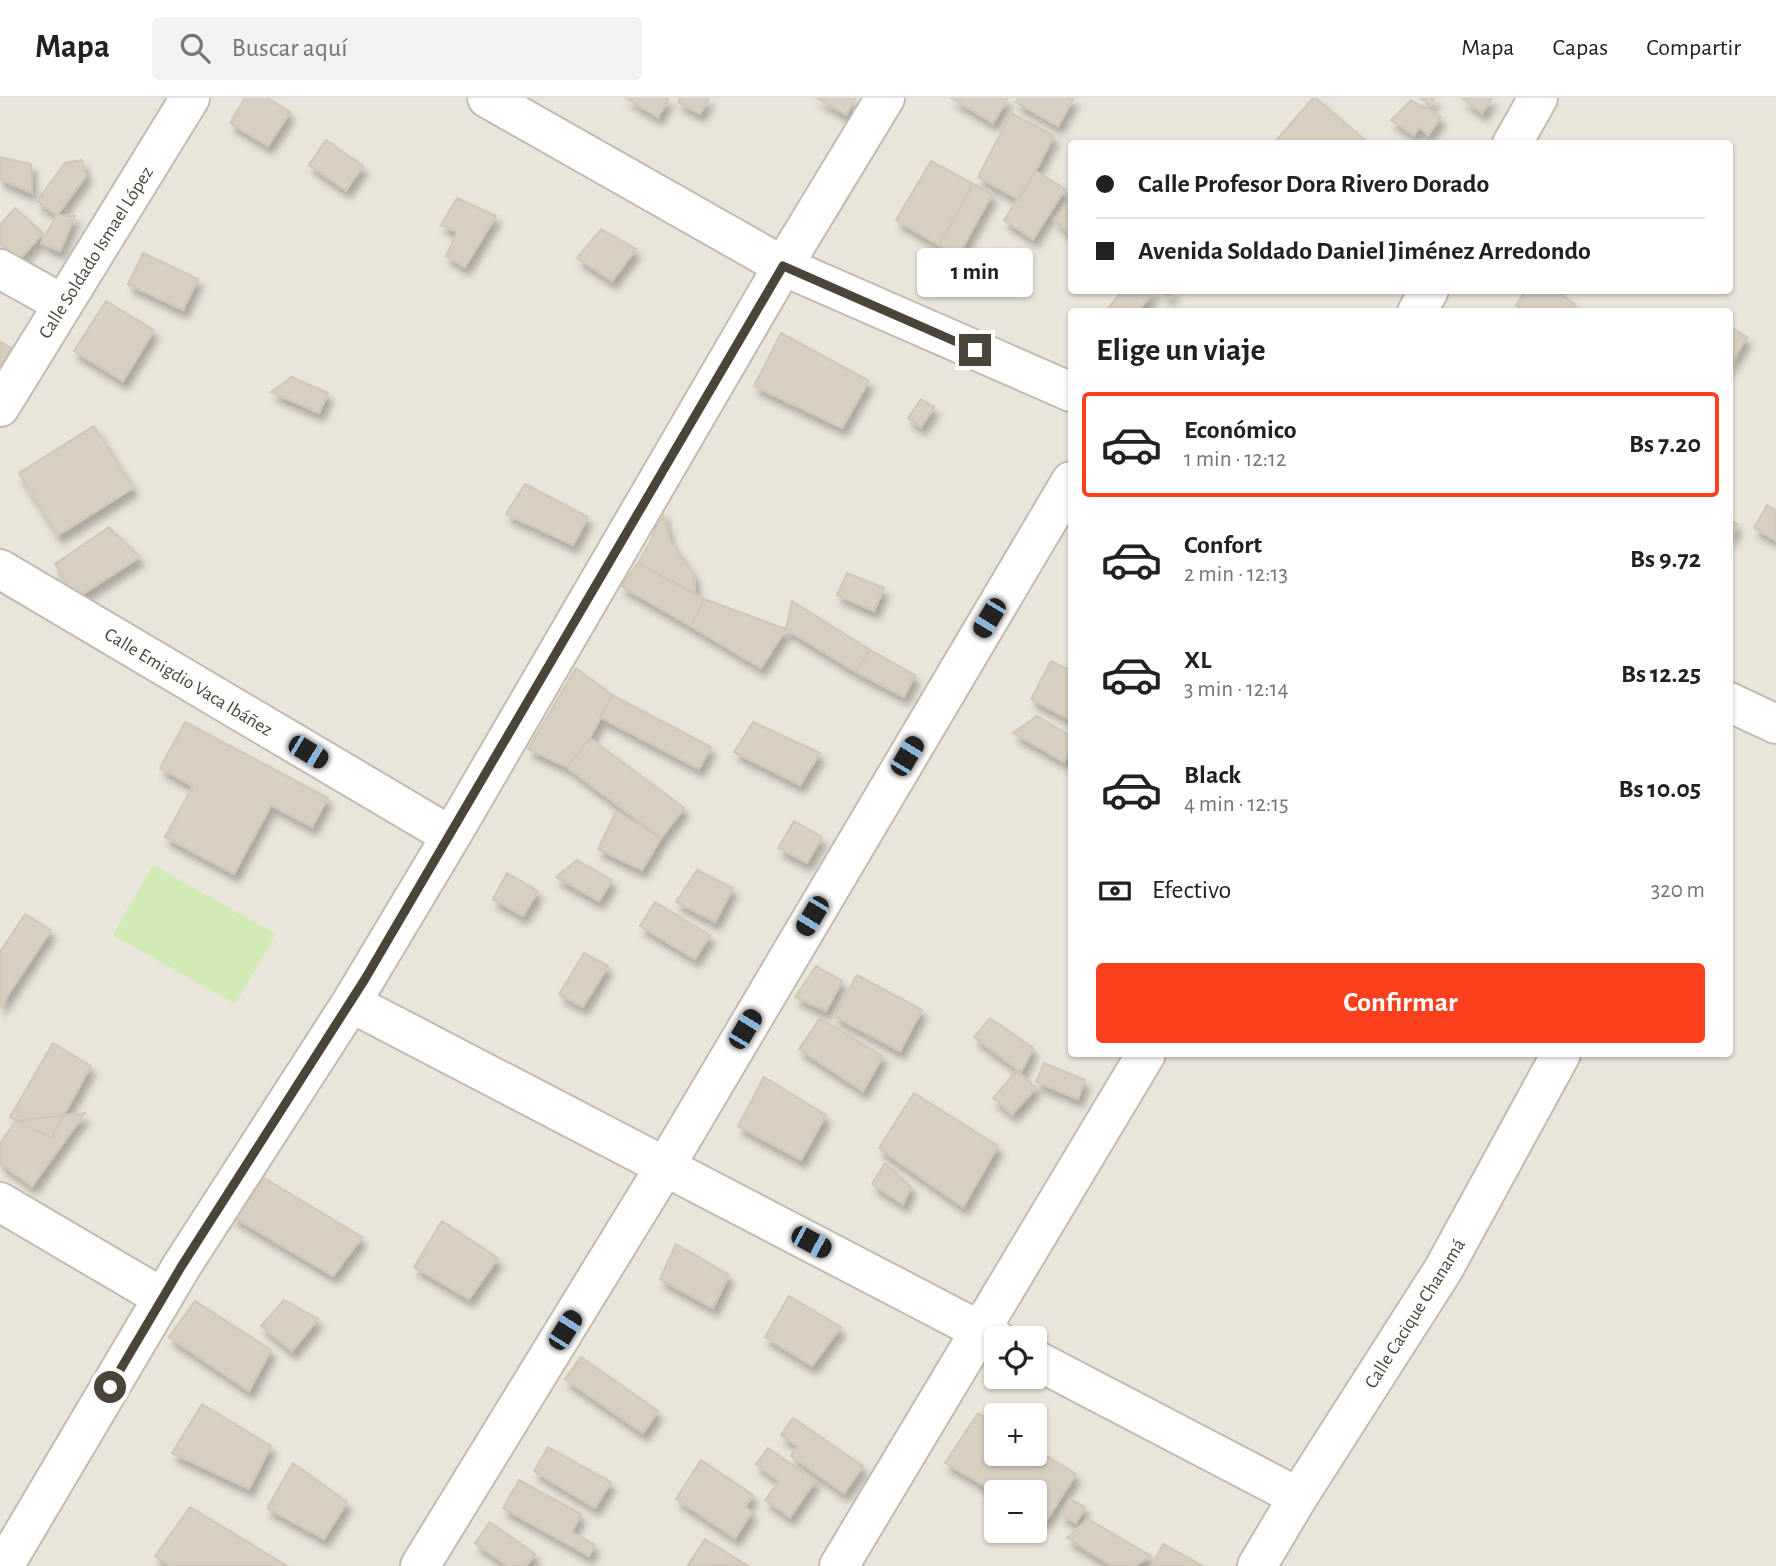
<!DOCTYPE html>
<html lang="es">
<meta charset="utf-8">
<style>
:root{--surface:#fff;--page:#f2f2f2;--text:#202124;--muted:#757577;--line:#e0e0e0;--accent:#fc3f1d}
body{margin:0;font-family:"Alegreya Sans",sans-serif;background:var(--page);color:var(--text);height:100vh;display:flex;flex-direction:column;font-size:26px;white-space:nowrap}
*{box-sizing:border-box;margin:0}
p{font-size:23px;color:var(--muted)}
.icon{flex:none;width:38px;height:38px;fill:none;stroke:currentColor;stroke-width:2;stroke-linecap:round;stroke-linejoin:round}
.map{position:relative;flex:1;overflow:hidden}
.side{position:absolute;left:1068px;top:210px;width:665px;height:749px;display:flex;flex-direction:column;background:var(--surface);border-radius:7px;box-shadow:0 2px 5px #0004}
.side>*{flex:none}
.guide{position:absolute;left:1068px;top:42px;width:665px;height:154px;border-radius:7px;box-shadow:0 2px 5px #0004;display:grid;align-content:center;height:154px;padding:0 28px;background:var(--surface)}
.fabs{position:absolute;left:984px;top:1228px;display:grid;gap:14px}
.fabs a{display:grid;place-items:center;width:63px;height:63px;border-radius:7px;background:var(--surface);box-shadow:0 2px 5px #0004;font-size:35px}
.end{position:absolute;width:32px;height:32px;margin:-16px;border:9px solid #4b4439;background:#fff;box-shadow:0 0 0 4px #fff}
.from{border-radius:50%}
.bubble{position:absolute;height:49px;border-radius:7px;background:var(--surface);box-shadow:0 2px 5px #0004;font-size:23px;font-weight:700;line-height:49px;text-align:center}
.car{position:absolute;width:21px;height:42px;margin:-21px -10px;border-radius:9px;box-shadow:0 0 5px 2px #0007;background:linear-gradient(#222 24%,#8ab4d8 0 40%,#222 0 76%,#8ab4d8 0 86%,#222 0)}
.guide b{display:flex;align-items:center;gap:24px;height:66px;font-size:26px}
.guide b+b{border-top:2px solid var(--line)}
.guide i{width:18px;height:18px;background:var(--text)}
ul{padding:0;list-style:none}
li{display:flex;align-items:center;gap:21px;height:105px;margin:0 14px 10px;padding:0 14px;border:4px solid transparent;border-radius:7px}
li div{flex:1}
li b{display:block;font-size:26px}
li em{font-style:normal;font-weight:700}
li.on{border-color:var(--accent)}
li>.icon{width:63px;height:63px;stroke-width:1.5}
h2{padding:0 28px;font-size:32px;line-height:84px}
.pay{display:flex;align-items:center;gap:18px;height:77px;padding:0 28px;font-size:26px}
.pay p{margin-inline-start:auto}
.primary-button{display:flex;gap:14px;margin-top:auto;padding:14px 28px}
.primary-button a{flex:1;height:80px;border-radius:7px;background:var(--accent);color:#fff;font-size:28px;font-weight:700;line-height:80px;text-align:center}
header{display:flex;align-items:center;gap:42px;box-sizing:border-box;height:98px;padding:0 35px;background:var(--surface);border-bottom:2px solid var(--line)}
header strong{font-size:33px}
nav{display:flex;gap:38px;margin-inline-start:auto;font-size:24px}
.search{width:490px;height:63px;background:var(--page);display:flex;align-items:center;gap:18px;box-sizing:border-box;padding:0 24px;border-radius:7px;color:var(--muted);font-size:26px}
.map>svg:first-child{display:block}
.residential{fill:#eae5da;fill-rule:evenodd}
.green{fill:#d2eab5}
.building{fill:#d8cfc1;stroke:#d3c7b4;stroke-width:2;filter:url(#shadow)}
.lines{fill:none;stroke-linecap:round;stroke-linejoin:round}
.minor-casing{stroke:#c2bbae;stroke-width:42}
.minor{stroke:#fff;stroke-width:38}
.route{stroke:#4b4439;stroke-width:9}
.labels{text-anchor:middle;stroke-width:5;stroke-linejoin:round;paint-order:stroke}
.street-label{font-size:19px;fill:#4b4439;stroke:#fff}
</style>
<header>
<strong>Mapa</strong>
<div class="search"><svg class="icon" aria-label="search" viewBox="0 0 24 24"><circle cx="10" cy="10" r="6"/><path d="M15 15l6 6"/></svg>Buscar aquí</div>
<nav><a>Mapa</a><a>Capas</a><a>Compartir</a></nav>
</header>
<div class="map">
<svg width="1776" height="1468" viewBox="0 0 1776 1468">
<defs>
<filter id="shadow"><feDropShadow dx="4.5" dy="8" stdDeviation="3.5" flood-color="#0004"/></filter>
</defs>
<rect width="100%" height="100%" fill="#f6f3ec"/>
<path class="residential" d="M0,0H1776V1468H0ZM1071,46H1729V192H1071ZM1071,214H1729V956H1071ZM996,1241H1034V1279H996ZM996,1318H1034V1356H996ZM996,1395H1034V1433H996Z"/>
<path class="green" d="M153,767L276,836L235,906L113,837Z"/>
<path class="building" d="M245,0H268L290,14L268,48L230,25Z
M626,0H669L658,19Z
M680,0H709L700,16L678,4Z
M817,0H856L846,17Z
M951,0H1008L993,25Z
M1018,0H1074L1058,28L1016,4Z
M1313,0H1316L1366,43L1363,46H1273Z
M1420,0H1435L1430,7Z
M1462,0H1492L1482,15Z
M1411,2L1441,19L1428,37L1419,29L1414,37L1391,22Z
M1011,15L1054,38L1020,102L978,79Z
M326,42L363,68L346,92L309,67Z
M0,59L31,66L32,95L0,81Z
M82,62L86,78L57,117L37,103L65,65Z
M931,63L973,86L939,147L896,122Z
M1036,73L1065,91L1033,141L1004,122Z
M973,86L992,96L958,158L939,147Z
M457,100L496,118L465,169L446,158L457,134L441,127Z
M15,110L43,135L19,162L0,145V127Z
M1064,110L1071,113L1069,135L1054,122Z
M57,117L75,118L60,153L41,145Z
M601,131L636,151L612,183L577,160Z
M143,155L198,181L183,212L128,186Z
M1123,192H1155L1137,214H1105Z
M1159,192H1174L1170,199Z
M1526,192H1555L1575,206L1569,214H1525L1516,207Z
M106,203L154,232L123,283L74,253Z
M1729,228L1747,239L1729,269Z
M781,235L869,283L842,330L754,288Z
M0,244L11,250L1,267L0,266Z
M292,279L328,295L319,315L271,294Z
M921,301L934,309L921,329L908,320Z
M94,328L133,390L58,437L19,375Z
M525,386L588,419L573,447L506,416Z
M1767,407L1776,412V442L1754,430Z
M662,412L670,442L694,477L695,496L638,465L651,442Z
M1729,421L1737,426L1729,442Z
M109,429L140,459L76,500L55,466Z
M638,465L704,501L691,528L621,488Z
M847,475L884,490L874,513L837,497Z
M704,501L786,531L761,570L691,528Z
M792,503L870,552L856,574L786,531Z
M870,552L915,577L904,599L856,574Z
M1051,563L1071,573V622L1031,601Z
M576,570L612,597L590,640L567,669L528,651Z
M612,597L711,649L699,671L600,619Z
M1037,618L1071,638V652L1064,664L1013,635Z
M185,624L328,700L312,729L271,707L234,776L165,739L193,688L160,670Z
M753,624L820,655L800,687L734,654Z
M590,640L684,710L661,740L567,669Z
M616,713L661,740L642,772L598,751Z
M794,723L822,739L807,765L778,750Z
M577,762L612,782L599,803L556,779Z
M697,772L733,790L715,824L676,804Z
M507,775L538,793L523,818L493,801Z
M655,804L710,837L695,861L640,828Z
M25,816L51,832L0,909V854Z
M584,855L608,868L583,909L559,896Z
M816,868L842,883L826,913L795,899Z
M857,877L922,912L900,953L834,918Z
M820,920L883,958L863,993L799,951Z
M990,920L1033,950L1021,974L974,939Z
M53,945L91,968L51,1040L10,1019Z
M1044,965L1085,982L1078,1001L1036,984Z
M1017,973L1036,990L1012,1016L993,1000Z
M764,979L826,1017L801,1062L738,1028Z
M914,995L998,1048L963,1109L879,1050Z
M85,1015L32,1088L0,1065V1045L16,1023Z
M885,1065L911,1089L903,1106L872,1086Z
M259,1077L362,1139L333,1178L232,1118Z
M442,1123L498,1160L469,1201L414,1169Z
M676,1146L729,1177L713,1210L660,1181Z
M789,1198L841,1229L812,1268L765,1239Z
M284,1202L318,1221L292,1253L261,1228Z
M195,1203L271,1252L249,1293L169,1239Z
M581,1259L658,1313L643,1335L565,1281Z
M202,1306L271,1348L249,1391L172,1355Z
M978,1315L996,1326V1356H1034V1350L1076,1376L1046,1423L1034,1416V1395H997L945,1365Z
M793,1320L863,1368L844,1395L791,1358L797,1348L781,1337Z
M548,1349L611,1384L595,1410L534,1373Z
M768,1350L815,1383L790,1419L765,1402L779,1383L756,1366Z
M701,1362L753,1397L745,1409L752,1414L735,1440L676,1401Z
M293,1365L347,1404L324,1441L267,1410Z
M519,1382L581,1416L572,1434L595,1447L589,1458L503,1410Z
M1070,1401L1085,1409L1076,1425L1061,1416Z
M190,1409L287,1468H170L155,1458Z
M1088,1421L1151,1458L1134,1468H1112L1067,1440Z
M490,1424L535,1456L526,1468H508L475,1445Z
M705,1441L748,1468L688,1467Z
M1163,1446L1203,1468H1157L1153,1465Z"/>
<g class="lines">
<g class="minor-casing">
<path id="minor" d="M487,0L783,168L1071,294
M1512,46L1538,0
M0,171L63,206
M1417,214L1429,192
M0,309L190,0
M0,471L451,738
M1729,604L1776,626
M351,905L996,1241
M0,1104L163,1200
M1034,1261L1298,1399
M4,1468L181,1169L351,905L451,738L783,168L885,0
M420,1468L666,1067L1071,383
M839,1468L1146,956
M1257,1468L1298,1399L1443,1172L1561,956"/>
</g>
<use href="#minor" class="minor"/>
</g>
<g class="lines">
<path class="route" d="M110,1289L181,1169L365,881L783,168L975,252"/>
</g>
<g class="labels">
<g class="street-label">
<text transform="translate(95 154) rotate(-58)" y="7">Calle Soldado Ismael López</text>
<text transform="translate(189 583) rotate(31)" y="7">Calle Emigdio Vaca Ibáñez</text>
<text transform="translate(1414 1215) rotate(-58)" y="7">Calle Cacique Chanamá</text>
</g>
</g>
</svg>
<div class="fabs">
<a><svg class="icon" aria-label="locate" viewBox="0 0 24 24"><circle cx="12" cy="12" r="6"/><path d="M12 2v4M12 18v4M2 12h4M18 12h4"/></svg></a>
<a>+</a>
<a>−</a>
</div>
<i class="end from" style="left:110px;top:1289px"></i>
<i class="end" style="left:975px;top:252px"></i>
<div class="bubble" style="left:917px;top:150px;width:116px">1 min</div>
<i class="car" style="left:989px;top:520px;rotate:211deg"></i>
<i class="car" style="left:308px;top:654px;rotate:121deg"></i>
<i class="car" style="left:907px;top:658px;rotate:31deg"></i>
<i class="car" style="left:812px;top:818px;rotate:211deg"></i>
<i class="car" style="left:745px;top:931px;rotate:31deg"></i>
<i class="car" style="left:811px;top:1144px;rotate:118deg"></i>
<i class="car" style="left:565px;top:1232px;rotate:32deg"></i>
<div class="guide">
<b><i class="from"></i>Calle Profesor Dora Rivero Dorado</b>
<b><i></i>Avenida Soldado Daniel Jiménez Arredondo</b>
</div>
<section class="side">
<h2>Elige un viaje</h2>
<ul>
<li class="on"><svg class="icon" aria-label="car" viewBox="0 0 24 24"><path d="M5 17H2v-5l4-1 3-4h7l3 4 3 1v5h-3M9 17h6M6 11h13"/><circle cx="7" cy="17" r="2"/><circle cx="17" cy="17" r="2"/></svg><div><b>Económico</b><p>1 min · 12:12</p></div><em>Bs 7.20</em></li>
<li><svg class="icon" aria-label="car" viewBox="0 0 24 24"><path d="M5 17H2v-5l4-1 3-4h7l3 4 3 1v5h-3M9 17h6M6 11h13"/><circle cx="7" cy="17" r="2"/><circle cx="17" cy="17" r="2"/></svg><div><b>Confort</b><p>2 min · 12:13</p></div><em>Bs 9.72</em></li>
<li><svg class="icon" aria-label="car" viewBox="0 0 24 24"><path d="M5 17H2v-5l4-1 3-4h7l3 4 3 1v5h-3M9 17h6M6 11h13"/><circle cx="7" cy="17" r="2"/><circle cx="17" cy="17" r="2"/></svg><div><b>XL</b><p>3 min · 12:14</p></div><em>Bs 12.25</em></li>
<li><svg class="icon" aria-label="car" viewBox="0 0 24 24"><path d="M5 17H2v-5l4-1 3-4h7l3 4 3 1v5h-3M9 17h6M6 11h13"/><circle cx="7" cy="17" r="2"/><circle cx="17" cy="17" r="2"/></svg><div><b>Black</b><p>4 min · 12:15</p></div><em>Bs 10.05</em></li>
</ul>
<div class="pay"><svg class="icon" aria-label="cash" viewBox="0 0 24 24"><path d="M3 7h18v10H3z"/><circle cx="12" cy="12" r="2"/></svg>Efectivo<p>320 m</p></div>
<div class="primary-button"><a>Confirmar</a></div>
</section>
</div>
